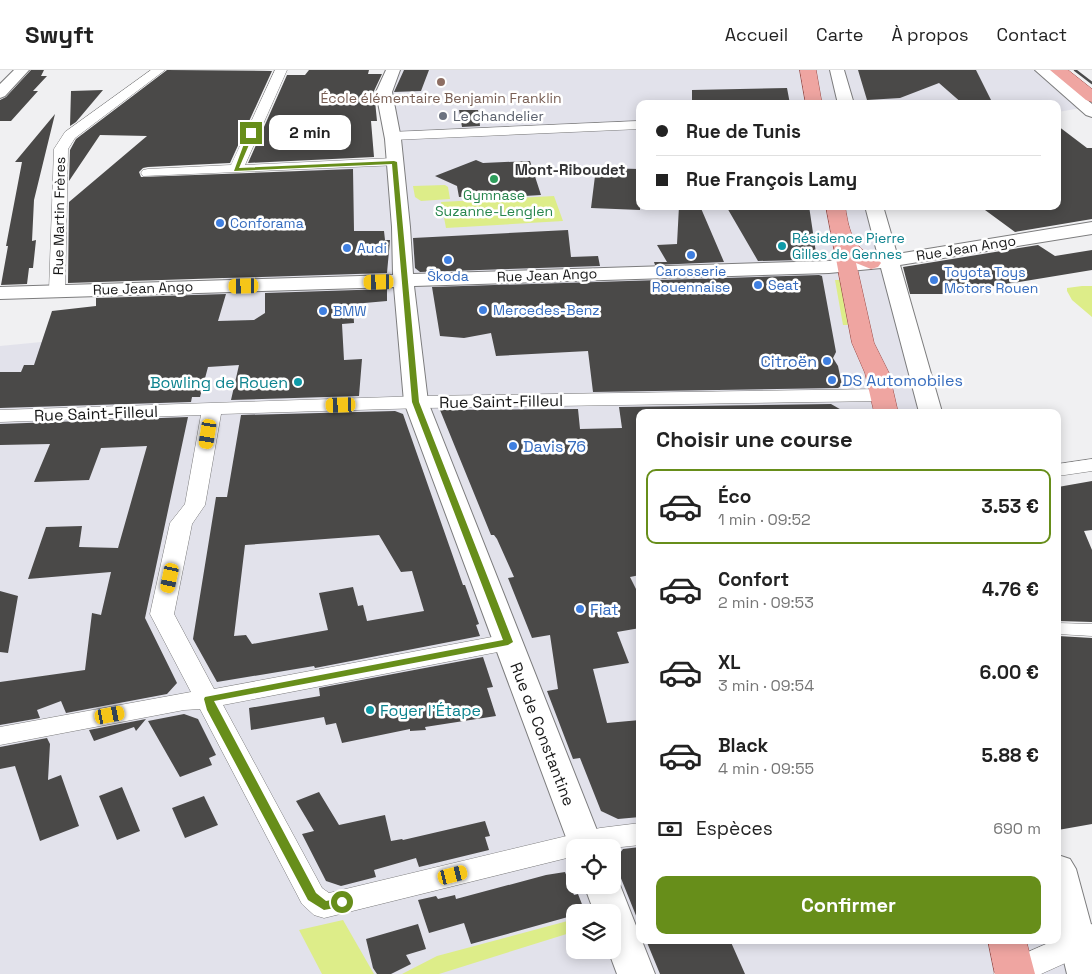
<!DOCTYPE html>
<html lang="fr">
<meta charset="utf-8">
<style>
:root{--surface:#fff;--page:#f2f2f2;--text:#222;--muted:#767676;--line:#e0e0e0;--accent:#678e1a}
body{margin:0;font-family:"Space Grotesk",sans-serif;background:var(--page);color:var(--text);height:100vh;display:flex;flex-direction:column;font-size:19px;white-space:nowrap}
*{box-sizing:border-box;margin:0}
p{font-size:16px;color:var(--muted)}
.icon{flex:none;width:28px;height:28px;fill:none;stroke:currentColor;stroke-width:2;stroke-linecap:round;stroke-linejoin:round}
.map{position:relative;flex:1;overflow:hidden}
.panel{position:absolute;left:636px;top:339px;width:425px;height:535px;display:flex;flex-direction:column;background:var(--surface);border-radius:10px;box-shadow:0 2px 12px #0003}
.panel>*{flex:none}
.top-card{position:absolute;left:636px;top:30px;width:425px;height:110px;border-radius:10px;box-shadow:0 2px 12px #0003;display:grid;align-content:center;height:110px;padding:0 20px;background:var(--surface)}
.tools{position:absolute;left:566px;top:769px;display:grid;gap:10px}
.tools a{display:grid;place-items:center;width:55px;height:55px;border-radius:10px;background:var(--surface);box-shadow:0 2px 12px #0003;font-size:25px}
.end{position:absolute;width:22px;height:22px;margin:-11px;border:6px solid #678e1a;background:#fff;box-shadow:0 0 0 2px #fff}
.from{border-radius:50%}
.bubble{position:absolute;height:35px;border-radius:10px;background:var(--surface);box-shadow:0 2px 12px #0003;font-size:16px;font-weight:800;line-height:35px;text-align:center}
.car{position:absolute;width:15px;height:30px;margin:-15px -8px;border-radius:6px;box-shadow:0 0 4px 1px #0007;background:linear-gradient(#f5c518 24%,#345 0 40%,#f5c518 0 76%,#345 0 86%,#f5c518 0)}
.top-card b{display:flex;align-items:center;gap:18px;height:48px;font-size:19px}
.top-card b+b{border-top:1px solid var(--line)}
.top-card i{width:12px;height:12px;background:var(--text)}
ul{padding:0;list-style:none}
li{display:flex;align-items:center;gap:15px;height:75px;margin:0 10px 8px;padding:0 10px;border:2px solid transparent;border-radius:10px}
li div{flex:1}
li b{display:block;font-size:19px}
li em{font-style:normal;font-weight:800}
li.selected{border-color:var(--accent)}
li>.icon{width:45px;height:45px;stroke-width:1.5}
h2{padding:0 20px;font-size:22px;line-height:60px}
.pay{display:flex;align-items:center;gap:12px;height:55px;padding:0 20px;font-size:19px}
.pay p{margin-inline-start:auto}
.primary-button{display:flex;gap:10px;margin-top:auto;padding:10px 20px}
.primary-button a{flex:1;height:58px;border-radius:10px;background:var(--accent);color:#fff;font-size:20px;font-weight:800;line-height:58px;text-align:center}
header{display:flex;align-items:center;gap:30px;box-sizing:border-box;height:70px;padding:0 25px;background:var(--surface);border-bottom:1px solid var(--line)}
header strong{font-size:24px}
nav{display:flex;gap:28px;margin-inline-start:auto;font-size:18px}
.map>svg:first-child{display:block}
.built{fill:#e2e2eb;fill-rule:evenodd}
.green{fill:#dded89}
.building{fill:#4a4948;fill-rule:evenodd}
.lines{fill:none;stroke-linecap:round;stroke-linejoin:round}
.pedestrian-casing{stroke:#7c7c7d;stroke-width:1}
.minor-casing{stroke:#7c7c7d;stroke-width:1}
.tertiary-casing{stroke:#7c7c7d;stroke-width:2}
.primary-casing{stroke:#9d4d48;stroke-width:1}
.pedestrian{fill:#fff;fill-rule:evenodd}
.minor{fill:#fff;fill-rule:evenodd}
.tertiary{fill:#fff;fill-rule:evenodd}
.primary{fill:#efa5a1;fill-rule:evenodd}
.rail{stroke:#49494a;stroke-width:2.5}
.route{fill:#678e1a}
.education-dot{fill:#8d6e63;stroke:#fff;stroke-width:2}
.worship-dot{fill:#6b7280;stroke:#fff;stroke-width:2}
.leisure-dot{fill:#2e9e5b;stroke:#fff;stroke-width:2}
.shop-dot{fill:#3f7fe0;stroke:#fff;stroke-width:2}
.culture-dot{fill:#0f9aa8;stroke:#fff;stroke-width:2}
.labels{text-anchor:middle;stroke-width:5;stroke-linejoin:round;paint-order:stroke}
.far-education-label{font-size:14px;fill:#785e54;stroke:#fff}
.far-worship-label{font-size:14px;fill:#5b616d;stroke:#fff;text-anchor:start}
.far-leisure-label{font-size:14px;fill:#27864d;stroke:#fff}
.far-street-label{font-size:14px;fill:#181818;stroke:#fff}
.far-shop-label{font-size:14px;fill:#366cbe;stroke:#fff;text-anchor:start}
.far-culture-label{font-size:14px;fill:#0d838f;stroke:#fff;text-anchor:start}
.far-neighbourhood-label{font-size:15px;font-weight:bold;fill:#363638;stroke:#fff}
.shop-label{font-size:16px;fill:#366cbe;stroke:#fff;text-anchor:start}
.culture-label{font-size:16px;fill:#0d838f;stroke:#fff;text-anchor:end}
.street-label{font-size:16px;fill:#181818;stroke:#fff}
</style>
<header>
<strong>Swyft</strong>
<nav><a>Accueil</a><a>Carte</a><a>À propos</a><a>Contact</a></nav>
</header>
<div class="map">
<svg width="1092" height="904" viewBox="0 0 1092 904">
<rect width="100%" height="100%" fill="#f0f0f2"/>
<path class="built" d="M392,0H1042L1087,37L1058,42V34H640V136H874L931,342H640V870H1058V799L1068,838L1092,904H0V276L176,259L192,217H221L233,171L296,120L298,101L394,92L381,25ZM575,778H612V815H575ZM575,842H612V880H575Z"/>
<path class="green" d="M445,115L448,117L450,129L421,131L415,127L413,116Z
M554,126L563,151L446,158L441,132Z
M835,210H840L848,255H843Z
M1082,216H1092V247L1072,230L1067,221V218Z
M575,849V861L573,862L439,904H402L437,886Z
M343,850L374,904H322L299,860Z"/>
<path class="building" d="M31,0H44L41,6H47L33,21H38L11,51H0V30L6,27Z
M167,0L272,1L230,93L148,97L143,98L139,102L141,107L353,99L354,161H384L385,170H390L387,203L68,213L69,132L147,66L100,65L69,111L70,80L76,69Z
M309,0H369L368,4H382L374,21L377,51H371L374,87L248,93L287,5H305Z
M404,0H429L421,21L394,22Z
M858,0H976L993,34H963L939,13L900,28L867,30Z
M787,18L790,34H692V20Z
M103,20L76,52L70,56L71,21Z
M459,40H478L480,56L462,57Z
M55,44L34,130L32,171L36,170L33,198H29L27,214L1,215L8,176H6L22,92H15Z
M1058,56L1087,78H1092V149L1015,162L985,140L1012,136H1058Z
M476,90L483,93L530,91L541,125L491,128V125L459,127L457,116L435,106Z
M596,98L640,99V140L591,138Z
M679,136H700L724,192L655,195L654,192H667L657,175L677,174Z
M726,136H809L816,183L802,190L758,191Z
M568,160L571,187L598,186L600,196L420,202L415,198L413,168Z
M1038,175L1055,186L1092,180V200L945,224H910L903,197Z
M819,205L822,206L836,282L833,288L838,296L842,315L838,318L593,322L588,281L496,286L491,263L464,268L440,266L432,217Z
M387,219V231L353,234L354,253L342,254L344,290L362,289L359,326L231,330L239,295L208,297L200,327H192L191,332L0,338V302H21L24,295H34L52,241L96,236V228L226,224L218,251L254,250L265,243V223Z
M831,334L845,342H640V505L630,507L640,527V558L617,562L629,593L593,599L607,653L640,650V747L618,749L601,741L580,688L573,689L547,621L558,619L550,565L532,568L508,508L514,507L497,469L494,465H491L440,340L578,339L580,359L622,358L619,337Z
M395,341L403,344L463,515H465L479,554L476,555L480,566L315,598L314,596L217,612L193,569L216,427H227L241,345ZM379,465L401,502L412,501L424,541L367,551L363,535L358,536L353,517L319,523L328,560L252,574L246,565L234,566L245,475Z
M188,347L145,548L177,613L167,624L66,643L61,631L37,640L40,648L0,655V612L85,600L92,543L101,545L111,502L28,509L46,457L82,456L79,477L118,478L147,376L101,378L89,410L34,412L50,374L0,375V354Z
M1092,411V460L1084,461L1092,480V552L1058,551V417Z
M0,521L18,526L8,583L0,582Z
M1058,566L1092,568V754L1058,760Z
M483,587L493,617L487,618L496,646L425,657L426,660L410,661V659L342,673L336,653L326,655L324,647L251,660L249,638L320,626L319,618Z
M184,644L198,649L216,685L209,688L212,695L180,707L148,651Z
M146,649L136,661L134,657L94,671L89,660Z
M47,668L50,674L48,710L61,705L79,756L40,771L15,696L0,699V677Z
M122,717L140,761L117,770L99,726Z
M319,722L339,755L385,745L391,771L402,769L403,770L485,751L490,766L485,767L489,780L419,797L416,788L374,800L376,807L341,816L326,811L302,764L314,761L296,731Z
M204,726L218,755L185,768L172,738Z
M640,777V853H639L614,791L623,779Z
M565,802L574,825L578,824L585,842H575V845L471,874L464,853L429,863L418,830L436,826L438,829L455,825L456,829L546,805Z
M418,854L426,879L406,885L411,894L391,904H377L373,898L366,869Z
M646,870H730L745,904H660Z"/>
<g class="lines">
<g class="pedestrian-casing">
<path id="pedestrian" d="M1058,553L1092,554V566L1058,564Z"/>
</g>
<g class="minor-casing">
<path id="minor" d="M151,0H165L75,68L68,79L65,221L63,224H51L49,221L54,79L65,62Z
M275,0H287L245,95L394,88L399,89L401,92L399,95L143,106L141,103L143,100L148,99L231,95Z
M640,51V59L392,70L385,66L392,62Z
M882,319L889,321L891,325L889,329L882,331L423,338L221,344L205,435L192,454L174,544L214,619L508,564L516,566L520,572L516,578L508,580L223,635L322,818L329,823L600,758L640,753V775L612,778H575V786L324,848L314,845L302,834L200,639L184,640L0,675V657L191,622L150,544L170,453L185,434L201,345L0,352V340L423,326Z
M1092,389V401L1058,406V394Z
M1092,854V881L1041,904H994L998,895Z"/>
</g>
<g class="tertiary-casing">
<path id="tertiary" d="M14,0H29L5,26L0,28V14Z
M386,0H400L392,22L401,69L410,157L413,204L829,191L878,186L865,136H883L897,184L1092,152V164L900,195L942,342H919L881,198L829,203L414,216L428,332L604,778H575V788L570,778L404,332L394,217L0,229V217L393,205L392,157L385,69L376,22Z
M830,0H844L854,34H838Z
M1035,0H1051L1092,34V47L1086,45Z
M1058,785L1070,789L1076,799L1092,858V904H1067L1058,866Z
M612,804L620,815L655,904H617L608,880H612V842H594L584,815H612Z"/>
</g>
<g class="primary-casing">
<path id="primary" d="M800,0H816L822,34H806Z
M1050,0H1068L1092,19V32L1086,30Z
M826,136H845C848,154 850,170 865,182C871,186 877,187 881,193L878,197L871,199L856,193L874,273L889,303L898,342H874L865,303L852,273Z
M988,870H1026L1035,904H995Z"/>
</g>
<use href="#pedestrian" class="pedestrian"/>
<use href="#minor" class="minor"/>
<use href="#tertiary" class="tertiary"/>
<use href="#primary" class="primary"/>
<path class="rail" d="M1075,0L1092,13"/>
</g>
<path class="route" d="M251,62L254,63L239,98L394,91L397,92L419,332L513,572L508,575L214,631L316,823L326,831L342,828L347,832L345,836L324,840L308,830L207,640L204,629L205,627L503,570L412,332L392,94L234,101L248,63Z"/>
<circle class="education-dot" cx="441" cy="12" r="5"/>
<circle class="worship-dot" cx="443" cy="46" r="5"/>
<circle class="leisure-dot" cx="494" cy="109" r="5"/>
<g class="shop-dot">
<circle cx="220" cy="153" r="5"/>
<circle cx="347" cy="178" r="5"/>
<circle cx="691" cy="185" r="5"/>
<circle cx="448" cy="190" r="5"/>
<circle cx="934" cy="210" r="5"/>
<circle cx="758" cy="215" r="5"/>
<circle cx="483" cy="240" r="5"/>
<circle cx="323" cy="241" r="5"/>
<circle cx="827" cy="291" r="5"/>
<circle cx="832" cy="310" r="5"/>
<circle cx="513" cy="376" r="5"/>
<circle cx="580" cy="539" r="5"/>
</g>
<g class="culture-dot">
<circle cx="782" cy="176" r="5"/>
<circle cx="298" cy="312" r="5"/>
<circle cx="370" cy="640" r="5"/>
</g>
<g class="labels">
<g class="far-education-label">
<text x="441" y="33">École élémentaire Benjamin Franklin</text>
</g>
<g class="far-worship-label">
<text x="453" y="51">Le chandelier</text>
</g>
<g class="far-leisure-label">
<text x="494" y="130">Gymnase<tspan x="494" dy="16">Suzanne-Lenglen</tspan></text>
</g>
<g class="far-street-label">
<text transform="translate(59 146) rotate(-89)" y="5">Rue Martin Frères</text>
<text transform="translate(966 178) rotate(-9)" y="5">Rue Jean Ango</text>
<text transform="translate(547 205) rotate(-2)" y="5">Rue Jean Ango</text>
<text transform="translate(143 218) rotate(-2)" y="5">Rue Jean Ango</text>
</g>
<g class="far-shop-label">
<text x="230" y="158">Conforama</text>
<text x="357" y="183">Audi</text>
<text x="691" y="206" text-anchor="middle">Carosserie<tspan x="691" dy="16">Rouennaise</tspan></text>
<text x="944" y="207">Toyota Toys<tspan x="944" dy="16">Motors Rouen</tspan></text>
<text x="448" y="211" text-anchor="middle">Škoda</text>
<text x="768" y="220">Seat</text>
<text x="493" y="245">Mercedes-Benz</text>
<text x="333" y="246">BMW</text>
</g>
<g class="far-culture-label">
<text x="792" y="173">Résidence Pierre<tspan x="792" dy="16">Gilles de Gennes</tspan></text>
</g>
<g class="far-neighbourhood-label">
<text x="570" y="105">Mont-Riboudet</text>
</g>
<g class="shop-label">
<text x="817" y="297" text-anchor="end">Citroën</text>
<text x="842" y="316">DS Automobiles</text>
<text x="523" y="382">Davis 76</text>
<text x="590" y="545">Fiat</text>
</g>
<g class="culture-label">
<text x="288" y="318">Bowling de Rouen</text>
<text x="380" y="646" text-anchor="start">Foyer l'Étape</text>
</g>
<g class="street-label">
<text transform="translate(501 331) rotate(-1)" y="6">Rue Saint-Filleul</text>
<text transform="translate(96 343) rotate(-2)" y="6">Rue Saint-Filleul</text>
<text transform="translate(543 664) rotate(69)" y="6">Rue de Constantine</text>
</g>
</g>
</svg>
<div class="tools">
<a><svg class="icon" aria-label="locate" viewBox="0 0 24 24"><circle cx="12" cy="12" r="6"/><path d="M12 2v4M12 18v4M2 12h4M18 12h4"/></svg></a>
<a><svg class="icon" aria-label="layers" viewBox="0 0 24 24"><path d="M12 4l9 5-9 5-9-5zM3 14l9 5 9-5"/></svg></a>
</div>
<i class="end from" style="left:342px;top:832px"></i>
<i class="end" style="left:251px;top:63px"></i>
<div class="bubble" style="left:269px;top:45px;width:82px">2 min</div>
<i class="car" style="left:379px;top:212px;rotate:269deg"></i>
<i class="car" style="left:244px;top:216px;rotate:269deg"></i>
<i class="car" style="left:341px;top:335px;rotate:268deg"></i>
<i class="car" style="left:208px;top:364px;rotate:189deg"></i>
<i class="car" style="left:170px;top:508px;rotate:192deg"></i>
<i class="car" style="left:110px;top:645px;rotate:79deg"></i>
<i class="car" style="left:453px;top:805px;rotate:76deg"></i>
<div class="top-card">
<b><i class="from"></i>Rue de Tunis</b>
<b><i></i>Rue François Lamy</b>
</div>
<section class="panel">
<h2>Choisir une course</h2>
<ul>
<li class="selected"><svg class="icon" aria-label="car" viewBox="0 0 24 24"><path d="M5 17H2v-5l4-1 3-4h7l3 4 3 1v5h-3M9 17h6M6 11h13"/><circle cx="7" cy="17" r="2"/><circle cx="17" cy="17" r="2"/></svg><div><b>Éco</b><p>1 min · 09:52</p></div><em>3.53 €</em></li>
<li><svg class="icon" aria-label="car" viewBox="0 0 24 24"><path d="M5 17H2v-5l4-1 3-4h7l3 4 3 1v5h-3M9 17h6M6 11h13"/><circle cx="7" cy="17" r="2"/><circle cx="17" cy="17" r="2"/></svg><div><b>Confort</b><p>2 min · 09:53</p></div><em>4.76 €</em></li>
<li><svg class="icon" aria-label="car" viewBox="0 0 24 24"><path d="M5 17H2v-5l4-1 3-4h7l3 4 3 1v5h-3M9 17h6M6 11h13"/><circle cx="7" cy="17" r="2"/><circle cx="17" cy="17" r="2"/></svg><div><b>XL</b><p>3 min · 09:54</p></div><em>6.00 €</em></li>
<li><svg class="icon" aria-label="car" viewBox="0 0 24 24"><path d="M5 17H2v-5l4-1 3-4h7l3 4 3 1v5h-3M9 17h6M6 11h13"/><circle cx="7" cy="17" r="2"/><circle cx="17" cy="17" r="2"/></svg><div><b>Black</b><p>4 min · 09:55</p></div><em>5.88 €</em></li>
</ul>
<div class="pay"><svg class="icon" aria-label="cash" viewBox="0 0 24 24"><path d="M3 7h18v10H3z"/><circle cx="12" cy="12" r="2"/></svg>Espèces<p>690 m</p></div>
<div class="primary-button"><a>Confirmer</a></div>
</section>
</div>
